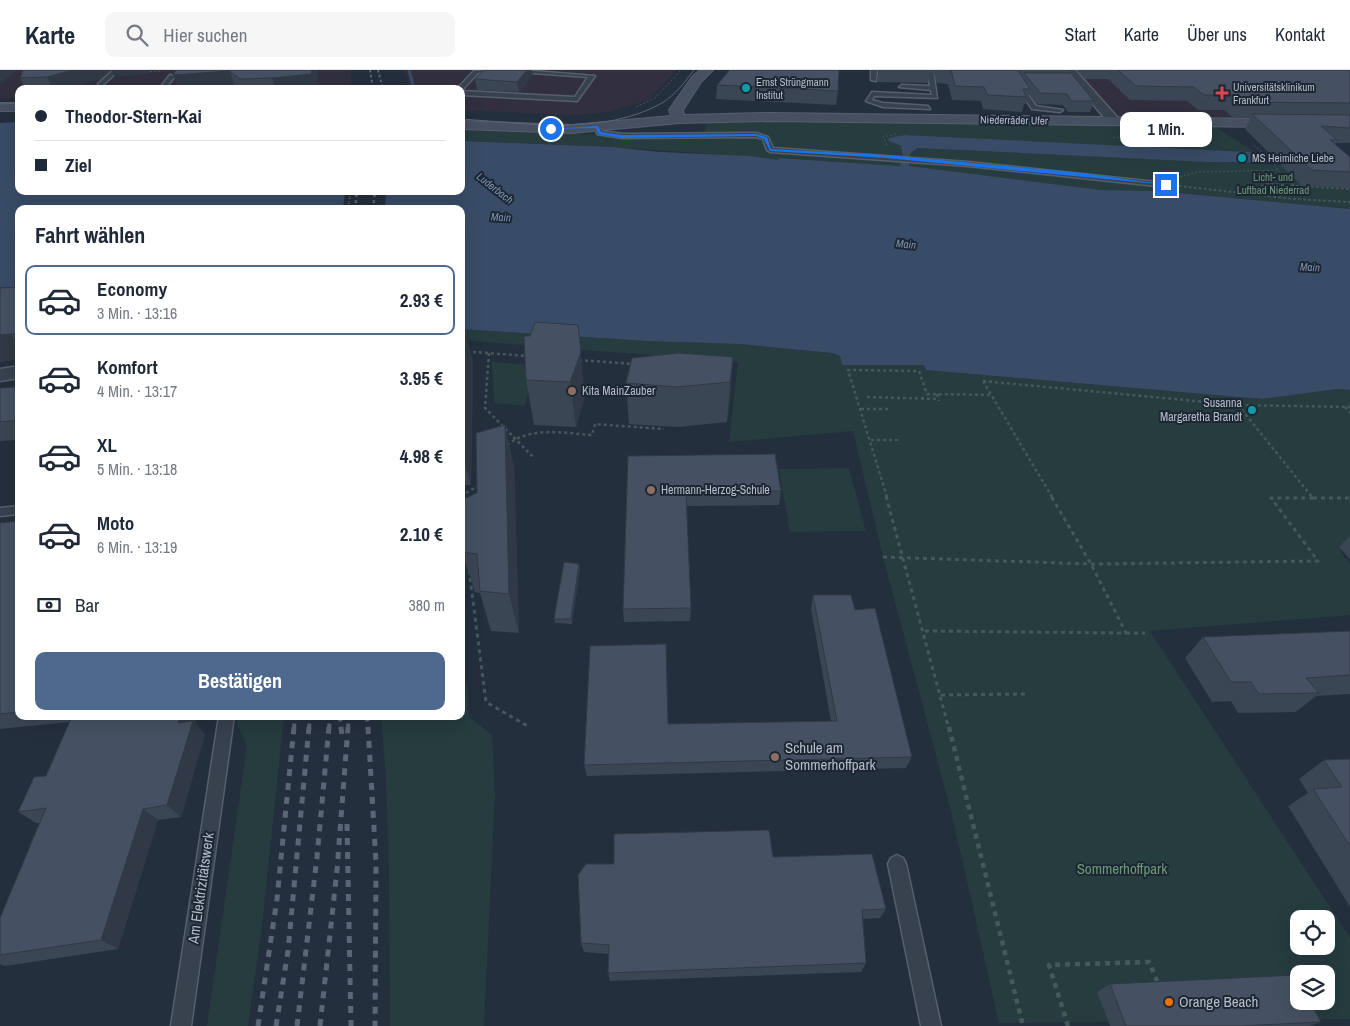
<!DOCTYPE html>
<html lang="de">
<meta charset="utf-8">
<style>
:root{--surface:#fff;--page:#f6f6f7;--text:#1f2937;--muted:#747a83;--line:#e0e1e3;--accent:#4f688e}
body{margin:0;font-family:"Archivo Narrow",sans-serif;background:var(--page);color:var(--text);height:100vh;display:flex;flex-direction:column;font-size:19px;white-space:nowrap}
*{box-sizing:border-box;margin:0}
p{font-size:16px;color:var(--muted)}
.icon{flex:none;width:28px;height:28px;fill:none;stroke:currentColor;stroke-width:2;stroke-linecap:round;stroke-linejoin:round}
.map{position:relative;flex:1;overflow:hidden}
.details{position:absolute;left:15px;top:135px;width:450px;height:515px;display:flex;flex-direction:column;background:var(--surface);border-radius:10px;box-shadow:0 5px 20px #0002}
.details>*{flex:none}
.top-card{position:absolute;left:15px;top:15px;width:450px;height:110px;border-radius:10px;box-shadow:0 5px 20px #0002;display:grid;align-content:center;height:110px;padding:0 20px;background:var(--surface)}
.fabs{position:absolute;left:1290px;top:840px;display:grid;gap:10px}
.fabs a{display:grid;place-items:center;width:45px;height:45px;border-radius:10px;background:var(--surface);box-shadow:0 5px 20px #0002;font-size:25px}
.end{position:absolute;width:22px;height:22px;margin:-11px;border:6px solid #1a73e8;background:#fff;box-shadow:0 0 0 2px #fff}
.from{border-radius:50%}
.bubble{position:absolute;height:35px;border-radius:10px;background:var(--surface);box-shadow:0 5px 20px #0002;font-size:16px;font-weight:700;line-height:35px;text-align:center}
.top-card b{display:flex;align-items:center;gap:18px;height:48px;font-size:19px}
.top-card b+b{border-top:1px solid var(--line)}
.top-card i{width:12px;height:12px;background:var(--text)}
ul{padding:0;list-style:none}
li{display:flex;align-items:center;gap:15px;height:70px;margin:0 10px 8px;padding:0 10px;border:2px solid transparent;border-radius:10px}
li div{flex:1}
li b{display:block;font-size:19px}
li em{font-style:normal;font-weight:700}
li.active{border-color:var(--accent)}
li>.icon{width:45px;height:45px;stroke-width:1.5}
h2{padding:0 20px;font-size:22px;line-height:60px}
.pay{display:flex;align-items:center;gap:12px;height:55px;padding:0 20px;font-size:19px}
.pay p{margin-inline-start:auto}
.cta{display:flex;gap:10px;margin-top:auto;padding:10px 20px}
.cta a{flex:1;height:58px;border-radius:10px;background:var(--accent);color:#fff;font-size:20px;font-weight:700;line-height:58px;text-align:center}
header{display:flex;align-items:center;gap:30px;box-sizing:border-box;height:70px;padding:0 25px;background:var(--surface);border-bottom:1px solid var(--line)}
header strong{font-size:24px}
nav{display:flex;gap:28px;margin-inline-start:auto;font-size:18px}
.search{width:350px;height:45px;background:var(--page);display:flex;align-items:center;gap:12px;box-sizing:border-box;padding:0 18px;border-radius:10px;color:var(--muted);font-size:19px}
.map>svg:first-child{display:block}
.medical{fill:#32303f}
.green{fill:#263c3f;fill-rule:evenodd}
.water{fill:#394c67}
.pier{fill:#242f3e}
.lines{fill:none;stroke-linecap:round;stroke-linejoin:round}
.stream{stroke:#394c67;stroke-width:3}
.lane-casing{stroke:#565f6c;stroke-width:3}
.street-casing{stroke:#565f6c;stroke-width:3}
.secondary-casing{stroke:#565f6c;stroke-width:2}
.path-far4{stroke:#44595c;stroke-width:1;stroke-dasharray:2 2;stroke-linecap:butt}
.path-far3{stroke:#44595c;stroke-width:2;stroke-dasharray:2.5 2.5;stroke-linecap:butt}
.path-far2{stroke:#44595c;stroke-width:2.5;stroke-dasharray:3 3;stroke-linecap:butt}
.path-far1{stroke:#44595c;stroke-width:3;stroke-dasharray:4 4;stroke-linecap:butt}
.path{stroke:#44595c;stroke-width:4.5;stroke-dasharray:5 5;stroke-linecap:butt}
.lane{fill:#38414e;fill-rule:evenodd}
.street{fill:#38414e;fill-rule:evenodd}
.secondary{fill:#465061;fill-rule:evenodd}
.tram{stroke:#5a6575;stroke-width:1}
.rail-far3{stroke:#5a6575;stroke-width:2;stroke-dasharray:2.5 2.5;stroke-linecap:butt}
.rail-far2{stroke:#5a6575;stroke-width:2.5;stroke-dasharray:3 3;stroke-linecap:butt}
.rail-far1{stroke:#5a6575;stroke-width:4;stroke-dasharray:5.5 5.5;stroke-linecap:butt}
.rail{stroke:#5a6575;stroke-width:5;stroke-dasharray:7 7;stroke-linecap:butt}
.wall{fill:#3b4654}
.shaded-wall{fill:#303945}
.building{fill:#455162;stroke:#303945}
.route{fill:#1a73e8}
.culture-dot{fill:#0f9aa8;stroke:#1d2633;stroke-width:2}
.health-dot{fill:#e0444e;stroke:#1d2633;stroke-width:2}
.education-dot{fill:#8d6e63;stroke:#1d2633;stroke-width:2}
.food-dot{fill:#e8710a;stroke:#1d2633;stroke-width:2}
.labels{text-anchor:middle;stroke-width:4;stroke-linejoin:round;paint-order:stroke}
.far-poi-label{font-size:11px;fill:#b4bcc9;stroke:#1d2633;text-anchor:start}
.far-street-label{font-size:11px;fill:#b4bcc9;stroke:#1d2633}
.far-park-label{font-size:11px;fill:#6b9a76;stroke:#1d2633}
.far-water-label{font-size:11px;font-style:italic;fill:#7c92b1;stroke:#1d2633}
.poi-label{font-size:12px;fill:#b4bcc9;stroke:#1d2633;text-anchor:start}
.near-poi-label{font-size:15px;fill:#b4bcc9;stroke:#1d2633;text-anchor:start}
.near-park-label{font-size:15px;fill:#6b9a76;stroke:#1d2633}
.near-street-label{font-size:15px;fill:#b4bcc9;stroke:#1d2633}
</style>
<header>
<strong>Karte</strong>
<div class="search"><svg class="icon" aria-label="search" viewBox="0 0 24 24"><circle cx="10" cy="10" r="6"/><path d="M15 15l6 6"/></svg>Hier suchen</div>
<nav><a>Start</a><a>Karte</a><a>Über uns</a><a>Kontakt</a></nav>
</header>
<div class="map">
<svg width="1350" height="956" viewBox="0 0 1350 956">
<rect width="100%" height="100%" fill="#242f3e"/>
<path class="medical" d="M0,0H351V19H19V28H0Z
M404,0H676L649,30L608,42L573,45L461,40V19H410Z
M1075,0H1350V50L1115,47Z"/>
<path class="green" d="M708,50L1212,55L1256,83L905,65L888,69L901,76L903,87L900,96L780,88L779,91L756,89V87L613,77L461,71V60L611,65L704,63Z
M917,78L1282,95L1350,106V139L1157,121L1101,120L909,97L910,84Z
M461,259L646,271L740,274L832,283L840,286L842,295H925L926,300L1262,329L1337,319L1350,320V480L1340,481L1350,494V545L1150,561L1350,868V949L999,953L952,745L883,487L853,361L729,372L738,292L461,270ZM1299,849H1326V876H1299ZM1299,904H1326V931H1299Z
M492,292L534,295L525,336L494,333Z
M849,398L866,461L790,462L779,399Z
M468,614L469,647L492,665L495,724L484,956H390C389,853 391,749 381,646H461V615Z
M238,646H284L262,856L248,956H207L247,676L237,654Z"/>
<path class="water" d="M19,52V121H461V71L613,77L660,82L750,86L778,90L779,88L900,96L903,87L901,76L889,71L888,68L905,65L1350,87L1297,93L1208,92L917,78L910,84L909,96L1101,120L1157,121L1350,139V320L1337,319L1262,329L926,300L924,295H842L840,286L832,283L740,274L646,271L461,259V139H19V233L0,228V53Z"/>
<path class="pier" d="M345,121H386L385,139H343Z"/>
<g class="lines">
<path class="stream" d="M409,0L414,19"/>
<g class="lane-casing">
<path id="lane" d="M113,0H119L103,15L105,19H99L98,14Z
M492,0L478,3L462,20L457,19L474,1Z
M492,0H522L595,6L577,31L461,25V21L575,27L588,7Z
M871,0H877L876,11L871,10Z
M927,0H933L937,28L874,26L872,30L883,33L928,36L930,39L883,37L866,31L872,22L932,25L931,20L899,17L902,15L930,16Z
M170,5L175,6L165,19H159Z
M1016,14H1020L1036,36L1063,40L1060,42L1032,39Z
M595,56H599L602,61L622,64L756,63L768,67L773,78L968,92L1166,113L1170,115L1166,117L968,96L770,82L767,80L763,69L756,67L622,68L597,64Z
M19,436V444L0,446V438Z
M219,646H234L191,956H171Z
M897,785L903,788L906,794L941,956H921L888,794L891,788Z"/>
</g>
<g class="street-casing">
<path id="street" d="M1064,0H1075L1117,47L1119,50L1117,53H1109Z
M19,296V308L0,311V299Z"/>
</g>
<g class="secondary-casing">
<path id="secondary" d="M700,0H713L701,12L683,40L684,45L768,43L1350,50V58L768,51L679,53L572,63L461,59V51L572,55L671,46L669,40L692,7Z
M0,33H19V41H0Z"/>
</g>
<path class="path-far4" d="M146,2L160,1
M636,37L655,28L681,0
M1113,67L1142,70L1154,68
M1160,68L1181,73
M887,75L883,67L896,64
M1278,100L1287,109
M1176,108L1197,102L1278,100L1271,89L1252,74"/>
<path class="path-far3" d="M1285,107L1294,116
M1179,116L1294,129L1350,132
M1265,126L1262,116L1268,114L1350,119
M348,139L351,121"/>
<path class="path-far2" d="M461,281L528,286
M489,283L485,338L533,387
M579,290L633,294
M983,311L1238,335L1350,337
M983,311L1052,427
M937,324L939,331
M867,327L938,329
M1238,335L1312,427
M1345,337L1350,343
M861,339H891
M871,370H899
M507,375C531,356 563,363 592,365L595,354L664,359
M461,426L478,416
M887,427L848,300L919,301L927,324L991,325"/>
<path class="path-far1" d="M886,426L949,659
M1313,428H1350
M461,445L463,459
M883,487L1091,494L1318,491L1271,428H1313L1311,426
M469,500L486,632L529,657
M925,561L1126,563L1091,494L1051,426
M1126,563H1145
M941,625L1026,624"/>
<path class="path" d="M949,657L1023,956
M1068,956L1049,895L1149,892L1158,913"/>
<use href="#lane" class="lane"/>
<use href="#street" class="street"/>
<use href="#secondary" class="secondary"/>
<path class="tram" d="M0,34L19,33
M461,49C525,53 604,66 662,33C675,25 685,12 694,0"/>
<path class="rail-far3" d="M370,0L373,19
M378,0L383,19"/>
<path class="rail-far2" d="M355,139L357,121
M373,139L375,121"/>
<path class="rail-far1" d="M340,646L341,659
M367,646L368,659
M294,659L295,646
M309,659L310,646
M329,659L330,646
M348,659L349,646"/>
<path class="rail" d="M341,657L342,666
M368,657L376,792L375,956
M347,754L351,956
M258,956L277,829L294,657
M276,956L288,881L309,657
M297,956L317,787L329,657
M320,956L337,800L348,657"/>
</g>
<path class="wall" d="M23,0H111L102,8L64,19H26L20,8Z
M176,0H318L316,18L312,19H240L235,15L179,19Z
M879,0H930L928,13L877,12Z
M933,0H1069L1068,3L1094,31L1090,42H1068L1063,35L1037,34L1029,24L1026,34H1024L1022,42L983,39L981,31L952,30L948,14L937,13Z
M1077,0H1350V73H1336L1335,74L1350,87V118L1302,116L1245,59L1251,47H1232L1225,40H1198L1187,31L1130,30L1108,9H1085Z
M533,5L519,22L477,20L475,9Z
M717,15L838,21L836,35L716,29Z
M19,217V289L0,292L1,218Z
M465,259L473,293L471,415H461V260Z
M524,266L585,326L576,357L534,355L526,310Z
M733,287L730,327L727,352L677,357L629,354L626,313Z
M19,317V370L0,371V318Z
M628,386L781,421L779,435L686,436L691,538L690,551L624,552L623,539Z
M514,396L519,563L491,561L480,523L475,522L462,482L477,423Z
M19,451V646H197L195,653L205,664L181,747L158,750L118,879L5,896L0,894V848L39,753H36L18,742L46,706L70,652L0,659V453Z
M1350,466V489L1339,477Z
M579,494L580,499L572,554L555,553L554,549Z
M813,525L855,540L912,687L906,698L587,706L584,695L668,654L831,651L811,539Z
M1350,561V624L1316,626L1296,642L1238,643L1231,631L1212,632L1185,588L1203,567Z
M1350,689V837L1288,736L1308,723L1299,709L1324,690Z
M773,787L886,839L880,848L862,849L866,893L861,902L610,911L608,903V884L584,882L581,873L614,794Z
M1110,914L1321,952L1309,956H1110L1097,922Z"/>
<path class="shaded-wall" d="M0,0H17L0,14Z
M73,0H111L102,8L64,19H53L47,7Z
M111,0H151L148,4L115,7Z
M312,0H318L316,18L276,19L272,8Z
M527,0H532L533,5L519,22L517,12Z
M229,1L235,15L179,19L173,5Z
M578,255L585,326L576,357L570,312Z
M465,259L473,293L471,415L461,381Z
M10,264L19,275V289L0,292V265Z
M733,287L730,327L727,352L730,312Z
M505,355L514,396L519,563L509,524Z
M579,494L580,499L572,554L571,549Z
M180,646H197L195,653L205,664L181,747L167,735L178,653Z
M143,739L158,750L118,879L101,870Z"/>
<path class="building" d="M23,0H73L47,7L20,8Z
M176,0H312L311,4L272,8L240,9L229,1L173,5Z
M484,0H527L517,12L475,9Z
M729,0H839L838,21L717,15L728,2Z
M949,0H1018L1030,19H1023L1026,27L987,25L984,17L955,16L951,0Z
M1118,0H1350V33L1240,32L1232,25H1204L1194,17L1136,16Z
M1024,3H1071L1094,31H1071L1067,24L1040,23Z
M1252,44L1350,45V58L1321,56L1337,70H1330L1350,87V102L1312,100Z
M19,217V225L18,226H19V264H10L0,265V218Z
M535,252L578,255L581,282L570,312L526,310L524,266H530Z
M465,259L461,381V260Z
M679,283L733,287L730,312L677,317L626,313L632,288Z
M19,317V350L0,352V318Z
M505,355L509,524L480,521L477,484L462,482L463,429L477,423L476,363Z
M775,384L781,421L686,422L691,538L623,539L628,386Z
M19,451V642L0,644V453Z
M564,492L579,494L571,549H554Z
M813,525H851L855,540L875,538L912,687L584,695L590,576L666,574L668,654L837,651Z
M1350,561V605L1306,608L1319,623L1259,624L1251,612H1231L1203,567Z
M72,646H180L178,653L193,651L167,735L143,739L101,870L0,885V848L46,738L18,742L34,707L46,706Z
M1350,689V776L1313,719L1342,717L1324,690Z
M769,760L773,787L872,784L886,839L862,840L866,893L608,903L609,875L581,873L578,805L586,794H614V764Z
M1297,905L1299,909V931H1310L1321,952L1239,956H1126L1110,914Z"/>
<path class="route" d="M598,56L601,62L622,65L756,64L767,67L771,79L886,85L1083,103L1168,115L886,88L770,81L764,69L756,66L622,68L598,64L596,58L549,59Z"/>
<g class="culture-dot">
<circle cx="746" cy="18" r="5"/>
<circle cx="1242" cy="88" r="5"/>
<circle cx="1252" cy="340" r="5"/>
</g>
<path class="health-dot" d="M1219.5 15.5h5v5h5v5h-5v5h-5v-5h-5v-5h5z"/>
<g class="education-dot">
<circle cx="572" cy="321" r="5"/>
<circle cx="651" cy="420" r="5"/>
<circle cx="775" cy="687" r="5"/>
</g>
<circle class="food-dot" cx="1169" cy="932" r="5"/>
<g class="labels">
<g class="far-poi-label">
<text x="756" y="16">Ernst Strüngmann<tspan x="756" dy="13">Institut</tspan></text>
<text x="1233" y="21">Universitätsklinikum<tspan x="1233" dy="13">Frankfurt</tspan></text>
<text x="1252" y="92">MS Heimliche Liebe</text>
</g>
<g class="far-street-label">
<text transform="translate(1014 50) rotate(1)" y="4">Niederräder Ufer</text>
</g>
<g class="far-park-label">
<text x="1273" y="111">Licht- und<tspan x="1273" dy="13">Luftbad Niederrad</tspan></text>
</g>
<g class="far-water-label">
<text transform="translate(495 118) rotate(38)" y="4">Luderbach</text>
<text transform="translate(501 147) rotate(3)" y="4">Main</text>
<text transform="translate(906 174) rotate(5)" y="4">Main</text>
<text transform="translate(1310 197) rotate(3)" y="4">Main</text>
</g>
<g class="poi-label">
<text x="582" y="325">Kita MainZauber</text>
<text x="1242" y="337" text-anchor="end">Susanna<tspan x="1242" dy="14">Margaretha Brandt</tspan></text>
<text x="661" y="424">Hermann-Herzog-Schule</text>
</g>
<g class="near-poi-label">
<text x="785" y="683">Schule am<tspan x="785" dy="17">Sommerhoffpark</tspan></text>
<text x="1179" y="937">Orange Beach</text>
</g>
<g class="near-park-label">
<text x="1122" y="804">Sommerhoffpark</text>
</g>
<g class="near-street-label">
<text transform="translate(201 818) rotate(-82)" y="5">Am Elektrizitätswerk</text>
</g>
</g>
</svg>
<div class="fabs">
<a><svg class="icon" aria-label="locate" viewBox="0 0 24 24"><circle cx="12" cy="12" r="6"/><path d="M12 2v4M12 18v4M2 12h4M18 12h4"/></svg></a>
<a><svg class="icon" aria-label="layers" viewBox="0 0 24 24"><path d="M12 4l9 5-9 5-9-5zM3 14l9 5 9-5"/></svg></a>
</div>
<i class="end from" style="left:551px;top:59px"></i>
<i class="end" style="left:1166px;top:115px"></i>
<div class="bubble" style="left:1120px;top:42px;width:92px">1 Min.</div>
<div class="top-card">
<b><i class="from"></i>Theodor-Stern-Kai</b>
<b><i></i>Ziel</b>
</div>
<section class="details">
<h2>Fahrt wählen</h2>
<ul>
<li class="active"><svg class="icon" aria-label="car" viewBox="0 0 24 24"><path d="M5 17H2v-5l4-1 3-4h7l3 4 3 1v5h-3M9 17h6M6 11h13"/><circle cx="7" cy="17" r="2"/><circle cx="17" cy="17" r="2"/></svg><div><b>Economy</b><p>3 Min. · 13:16</p></div><em>2.93 €</em></li>
<li><svg class="icon" aria-label="car" viewBox="0 0 24 24"><path d="M5 17H2v-5l4-1 3-4h7l3 4 3 1v5h-3M9 17h6M6 11h13"/><circle cx="7" cy="17" r="2"/><circle cx="17" cy="17" r="2"/></svg><div><b>Komfort</b><p>4 Min. · 13:17</p></div><em>3.95 €</em></li>
<li><svg class="icon" aria-label="car" viewBox="0 0 24 24"><path d="M5 17H2v-5l4-1 3-4h7l3 4 3 1v5h-3M9 17h6M6 11h13"/><circle cx="7" cy="17" r="2"/><circle cx="17" cy="17" r="2"/></svg><div><b>XL</b><p>5 Min. · 13:18</p></div><em>4.98 €</em></li>
<li><svg class="icon" aria-label="car" viewBox="0 0 24 24"><path d="M5 17H2v-5l4-1 3-4h7l3 4 3 1v5h-3M9 17h6M6 11h13"/><circle cx="7" cy="17" r="2"/><circle cx="17" cy="17" r="2"/></svg><div><b>Moto</b><p>6 Min. · 13:19</p></div><em>2.10 €</em></li>
</ul>
<div class="pay"><svg class="icon" aria-label="cash" viewBox="0 0 24 24"><path d="M3 7h18v10H3z"/><circle cx="12" cy="12" r="2"/></svg>Bar<p>380 m</p></div>
<div class="cta"><a>Bestätigen</a></div>
</section>
</div>
